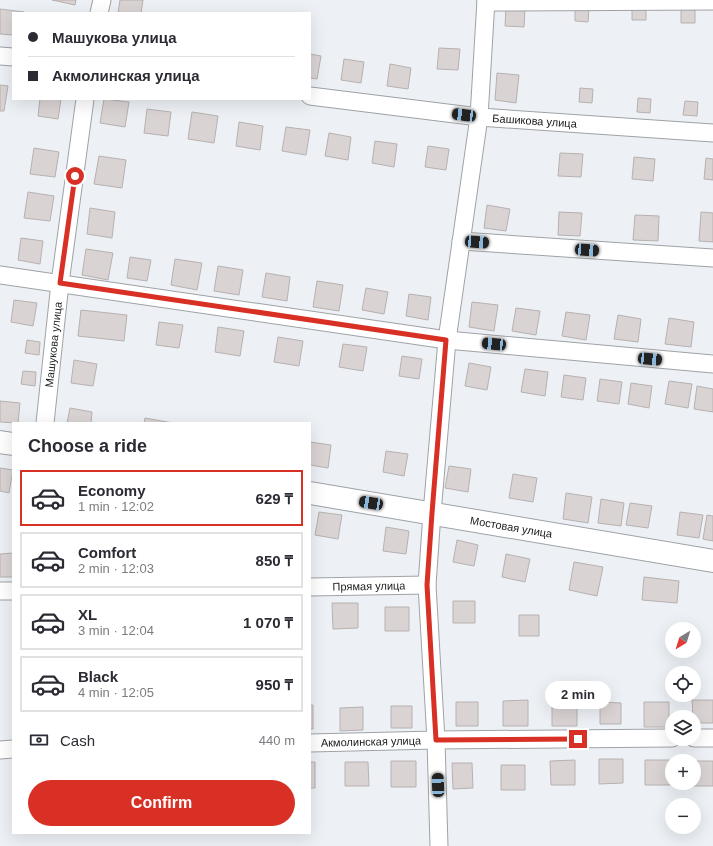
<!DOCTYPE html>
<meta charset="utf-8">
<style>
:root{--surface:#fff;--page:#f7f7f7;--text:#2b2b33;--muted:#7c7c81;--line:#e1e1e2;--accent:#d93025}
body{margin:0;font-family:Helvetica,sans-serif;background:var(--page);color:var(--text);height:100vh;display:flex;flex-direction:column;font-size:15px;white-space:nowrap}
*{box-sizing:border-box;margin:0}
p{font-size:13px;color:var(--muted)}
.icon{flex:none;width:22px;height:22px;fill:none;stroke:currentColor;stroke-width:2;stroke-linecap:round;stroke-linejoin:round}
.map{position:relative;flex:1;overflow:hidden}
.panel{position:absolute;left:12px;top:422px;width:299px;height:412px;display:flex;flex-direction:column;background:var(--surface);border-radius:0px;box-shadow:0 4px 16px #0002}
.panel>*{flex:none}
.top-card{position:absolute;left:12px;top:12px;width:299px;height:88px;border-radius:0px;box-shadow:0 4px 16px #0002;display:grid;align-content:center;height:88px;padding:0 16px;background:var(--surface)}
.needle{width:26px;rotate:218deg}
.fabs{position:absolute;left:665px;top:622px;display:grid;gap:8px}
.fabs a{display:grid;place-items:center;width:36px;height:36px;border-radius:50%;background:var(--surface);box-shadow:0 4px 16px #0002;font-size:20px}
.end{position:absolute;width:18px;height:18px;margin:-9px;border:5px solid #d93025;background:#fff;box-shadow:0 0 0 2px #fff}
.from{border-radius:50%}
.bubble{position:absolute;height:28px;border-radius:14px;background:var(--surface);box-shadow:0 4px 16px #0002;font-size:13px;font-weight:600;line-height:28px;text-align:center}
.car{position:absolute;width:12px;height:24px;margin:-12px -6px;border-radius:5px;box-shadow:0 0 3px 1px #0007;background:linear-gradient(#222 24%,#8ab4d8 0 40%,#222 0 76%,#8ab4d8 0 86%,#222 0)}
.top-card b{display:flex;align-items:center;gap:14px;height:38px;font-size:15px}
.top-card b+b{border-top:1px solid var(--line)}
.top-card i{width:10px;height:10px;background:var(--text)}
ul{padding:0;list-style:none}
li{display:flex;align-items:center;gap:12px;height:56px;margin:0 8px 6px;padding:0 8px;border:2px solid var(--line);border-radius:0px}
li div{flex:1}
li b{display:block;font-size:15px}
li em{font-style:normal;font-weight:600}
li.on{border-color:var(--accent)}
li>.icon{width:36px;height:36px;stroke-width:1.5}
h2{padding:0 16px;font-size:18px;line-height:48px}
.pay{display:flex;align-items:center;gap:10px;height:44px;padding:0 16px;font-size:15px}
.pay p{margin-inline-start:auto}
.button{display:flex;gap:8px;margin-top:auto;padding:8px 16px}
.button a{flex:1;height:46px;border-radius:24px;background:var(--accent);color:#fff;font-size:16px;font-weight:600;line-height:46px;text-align:center}
.map>svg:first-child{display:block}
.building{fill:#dad3d3;stroke:#b7b1b0}
.lines{fill:none;stroke-linecap:round;stroke-linejoin:round}
.minor-casing{stroke:#9ea2a6;stroke-width:19}
.tertiary-casing{stroke:#9ea2a6;stroke-width:24}
.minor{stroke:#fff;stroke-width:17}
.tertiary{stroke:#fff;stroke-width:22}
.route{stroke:#d93025;stroke-width:5}
.labels{text-anchor:middle;stroke-width:4;stroke-linejoin:round;paint-order:stroke}
.street-label{font-size:11px;fill:#17191a;stroke:#edf1f5}
</style>
<div class="map">
<svg width="713" height="846" viewBox="0 0 713 846">
<rect width="100%" height="100%" fill="#edf1f5"/>
<path class="building" d="M52,0H76L75,5Z
M120,0H143L141,13H118Z
M632,6H646V20H632Z
M506,7L525,8L524,27L505,26Z
M575,8H589L588,22L575,21Z
M0,9L24,12L13,13V35L0,34Z
M681,9L695,10V23H681Z
M439,48L460,49L458,70L437,69Z
M310,54L321,56L317,79L310,78Z
M344,59L364,62L361,83L341,80Z
M390,64L411,68L408,89L387,86Z
M497,73L519,75L516,103L495,100Z
M0,85L8,86L4,111H0Z
M580,88L593,89L592,103L579,102Z
M638,98L651,99L650,113L637,112Z
M40,99H61L58,119L38,116Z
M104,99L129,102L125,127L100,123Z
M685,101L698,102L697,116L683,115Z
M147,109L171,112L168,136L144,133Z
M192,112L218,116L214,143L188,139Z
M239,122L263,126L260,150L236,146Z
M286,127L310,130L306,155L282,151Z
M329,133L351,137L348,160L325,156Z
M375,141L397,144L394,167L372,163Z
M428,146L449,149L446,170L425,167Z
M34,148L59,152L55,177L30,174Z
M560,153L583,154L581,177L558,176Z
M99,156L126,160L122,188L94,184Z
M634,157L655,159L653,181L632,179Z
M706,158L713,159V180L704,179Z
M28,192L54,196L50,221L24,218Z
M487,205L510,209L506,231L484,228Z
M90,208L115,212L112,238L87,234Z
M559,212L582,213L580,236L558,235Z
M701,212L713,213V242L699,241Z
M635,215L659,216L658,241L633,240Z
M21,238L43,241L40,264L18,260Z
M86,249L113,253L108,280L82,275Z
M130,257L151,260L147,281L127,278Z
M175,259L202,263L197,290L171,285Z
M218,266L243,270L239,295L214,291Z
M266,273L290,277L287,301L262,297Z
M317,281L343,285L339,311L313,307Z
M366,288L388,292L384,314L362,310Z
M409,294L431,297L428,320L406,316Z
M14,300L37,303L33,326L11,322Z
M472,302L498,305L494,331L469,327Z
M516,308L540,311L536,335L512,331Z
M81,310L127,315L124,341L78,336Z
M566,312L590,315L586,340L562,336Z
M618,315L641,319L638,342L614,339Z
M669,318L694,322L691,347L665,344Z
M159,322L183,325L179,348L156,345Z
M218,327L244,331L240,356L215,352Z
M278,337L303,341L299,366L274,362Z
M27,340L40,342L39,355L25,353Z
M343,344L367,347L363,371L339,367Z
M402,356L422,359L419,379L399,376Z
M74,360L97,364L93,386L71,383Z
M469,363L491,367L487,390L465,386Z
M525,369L548,372L545,396L521,392Z
M23,371L36,372L35,386L21,384Z
M564,375L586,378L583,400L561,397Z
M600,379L622,382L619,404L597,401Z
M669,381L692,384L688,408L665,404Z
M631,383L652,386L649,408L628,404Z
M697,386L713,389V412L694,409Z
M0,401L20,403L18,423L0,422Z
M70,408L92,412L91,423H67Z
M145,418L173,423H144Z
M310,442L331,445L328,468L310,465Z
M386,451L408,454L404,476L383,472Z
M449,466L471,469L468,492L445,488Z
M0,468L13,470L9,493L0,491Z
M513,474L537,478L533,502L509,498Z
M566,493L592,497L588,523L563,519Z
M601,499L624,503L621,526L598,523Z
M630,503L652,506L648,528L626,525Z
M319,512L342,515L338,539L315,535Z
M680,512L703,515L699,538L677,535Z
M707,515L713,516V541L703,539Z
M386,527L409,531L406,554L383,551Z
M457,540L478,545L474,566L453,562Z
M13,553V577H0V554Z
M506,554L530,559L525,582L502,577Z
M574,562L603,567L597,596L569,590Z
M644,577L679,581L677,603L642,600Z
M453,601H475V623H453Z
M332,603H358V628L333,629Z
M385,607H409V631H385Z
M519,615H539V636H519Z
M528,700V726H503V701Z
M552,700H577V726H552Z
M692,700H713V723H694V717H693Z
M456,702H478V726H456Z
M600,702L621,703V724H600Z
M644,702H669V727H644Z
M310,705H313V729H310Z
M391,706H412V728H391Z
M363,707V730L340,731V708Z
M599,759H623V783L599,784Z
M575,760V785H551L550,761Z
M645,760H670V785H645Z
M391,761H416V787H391Z
M692,761H713V786H692V783H694V761Z
M310,762H315V788H310Z
M345,762H368L369,786H345Z
M452,763H472L473,788L453,789Z
M501,765H525V790H501Z"/>
<g class="lines">
<g class="minor-casing">
<g id="minor">
<path d="M486,2L713,1"/>
<path d="M99,13L102,0"/>
<path d="M0,56L13,57"/>
<path id="s1" d="M310,96L479,117L713,133"/>
<path d="M461,241L713,258"/>
<path d="M0,275L447,340L713,364"/>
<path id="s2" d="M45,423L60,283L85,99"/>
<path id="s3" d="M310,587L427,585"/>
<path d="M0,591H13"/>
<path d="M694,738H713"/>
<path id="s4" d="M310,743L436,740L672,738"/>
<path d="M0,750L13,749"/>
<path d="M439,846L436,740L427,585L432,513L447,340L479,117L486,0"/>
</g>
</g>
<g class="tertiary-casing">
<g id="tertiary">
<path d="M0,442L13,444"/>
<path id="s5" d="M310,493L713,561"/>
</g>
</g>
<use href="#minor" class="minor"/>
<use href="#tertiary" class="tertiary"/>
</g>
<g class="lines">
<path class="route" d="M75,176L60,283L446,340L432,513L427,585L436,740L578,739"/>
</g>
<g class="labels">
<g class="street-label">
<text dy="4" stroke="none"><textPath href="#s1" startOffset="226">Башикова улица</textPath></text>
<text dy="4" stroke="none"><textPath href="#s2" startOffset="79">Машукова улица</textPath></text>
<text dy="4" stroke="none"><textPath href="#s5" startOffset="204">Мостовая улица</textPath></text>
<text dy="4" stroke="none"><textPath href="#s3" startOffset="59">Прямая улица</textPath></text>
<text dy="4" stroke="none"><textPath href="#s4" startOffset="61">Акмолинская улица</textPath></text>
</g>
</g>
</svg>
<div class="fabs">
<a><svg class="needle" viewBox="-14 -14 28 28"><path d="M0-13l5 13h-10z" fill="#e53935"/><path d="M0 13l5-13h-10z" fill="#7c7c81"/></svg></a>
<a><svg class="icon" aria-label="locate" viewBox="0 0 24 24"><circle cx="12" cy="12" r="6"/><path d="M12 2v4M12 18v4M2 12h4M18 12h4"/></svg></a>
<a><svg class="icon" aria-label="layers" viewBox="0 0 24 24"><path d="M12 4l9 5-9 5-9-5zM3 14l9 5 9-5"/></svg></a>
<a>+</a>
<a>−</a>
</div>
<i class="end from" style="left:75px;top:176px"></i>
<i class="end" style="left:578px;top:739px"></i>
<div class="bubble" style="left:545px;top:681px;width:66px">2 min</div>
<i class="car" style="left:464px;top:115px;rotate:277deg"></i>
<i class="car" style="left:477px;top:242px;rotate:94deg"></i>
<i class="car" style="left:587px;top:250px;rotate:94deg"></i>
<i class="car" style="left:494px;top:344px;rotate:275deg"></i>
<i class="car" style="left:650px;top:359px;rotate:95deg"></i>
<i class="car" style="left:371px;top:503px;rotate:279deg"></i>
<i class="car" style="left:438px;top:785px;rotate:358deg"></i>
<div class="top-card">
<b><i class="from"></i>Машукова улица</b>
<b><i></i>Акмолинская улица</b>
</div>
<section class="panel">
<h2>Choose a ride</h2>
<ul>
<li class="on"><svg class="icon" aria-label="car" viewBox="0 0 24 24"><path d="M5 17H2v-5l4-1 3-4h7l3 4 3 1v5h-3M9 17h6M6 11h13"/><circle cx="7" cy="17" r="2"/><circle cx="17" cy="17" r="2"/></svg><div><b>Economy</b><p>1 min · 12:02</p></div><em>629 ₸</em></li>
<li><svg class="icon" aria-label="car" viewBox="0 0 24 24"><path d="M5 17H2v-5l4-1 3-4h7l3 4 3 1v5h-3M9 17h6M6 11h13"/><circle cx="7" cy="17" r="2"/><circle cx="17" cy="17" r="2"/></svg><div><b>Comfort</b><p>2 min · 12:03</p></div><em>850 ₸</em></li>
<li><svg class="icon" aria-label="car" viewBox="0 0 24 24"><path d="M5 17H2v-5l4-1 3-4h7l3 4 3 1v5h-3M9 17h6M6 11h13"/><circle cx="7" cy="17" r="2"/><circle cx="17" cy="17" r="2"/></svg><div><b>XL</b><p>3 min · 12:04</p></div><em>1 070 ₸</em></li>
<li><svg class="icon" aria-label="car" viewBox="0 0 24 24"><path d="M5 17H2v-5l4-1 3-4h7l3 4 3 1v5h-3M9 17h6M6 11h13"/><circle cx="7" cy="17" r="2"/><circle cx="17" cy="17" r="2"/></svg><div><b>Black</b><p>4 min · 12:05</p></div><em>950 ₸</em></li>
</ul>
<div class="pay"><svg class="icon" aria-label="cash" viewBox="0 0 24 24"><path d="M3 7h18v10H3z"/><circle cx="12" cy="12" r="2"/></svg>Cash<p>440 m</p></div>
<div class="button"><a>Confirm</a></div>
</section>
</div>
